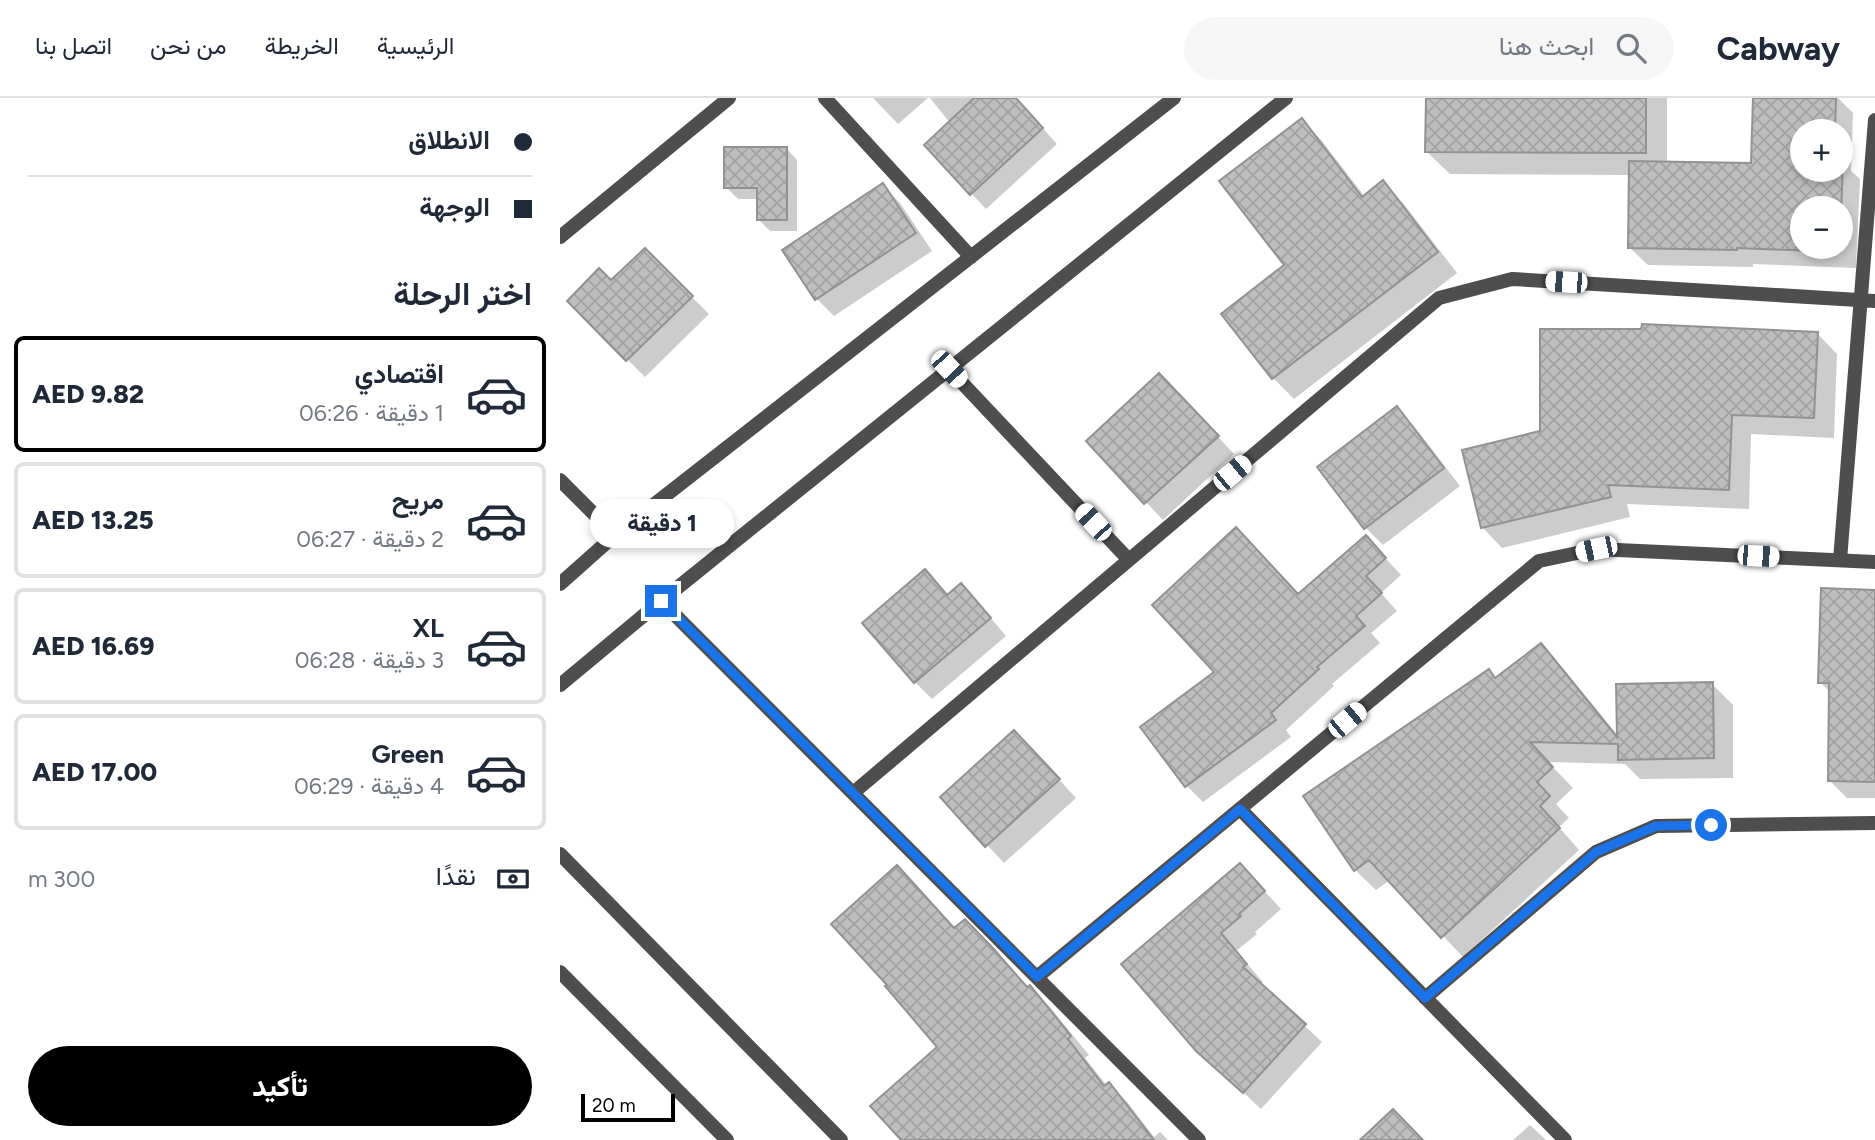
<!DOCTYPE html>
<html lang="ar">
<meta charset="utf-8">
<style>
:root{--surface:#fff;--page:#f6f6f7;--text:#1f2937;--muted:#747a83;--line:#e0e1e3;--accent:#000}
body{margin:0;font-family:Figtree,Vazirmatn,sans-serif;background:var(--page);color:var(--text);direction:rtl;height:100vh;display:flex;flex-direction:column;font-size:26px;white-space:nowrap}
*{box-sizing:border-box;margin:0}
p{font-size:23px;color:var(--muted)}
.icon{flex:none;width:38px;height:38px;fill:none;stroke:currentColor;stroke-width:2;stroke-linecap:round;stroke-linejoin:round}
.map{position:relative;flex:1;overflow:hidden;direction:ltr}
.details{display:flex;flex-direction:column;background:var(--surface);width:560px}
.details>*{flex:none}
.top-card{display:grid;align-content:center;height:154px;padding:0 28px;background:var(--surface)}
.tools{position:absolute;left:1230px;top:21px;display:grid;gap:14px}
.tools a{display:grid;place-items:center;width:63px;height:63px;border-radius:50%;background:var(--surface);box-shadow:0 4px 10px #0003;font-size:35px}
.scale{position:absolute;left:21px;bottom:18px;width:94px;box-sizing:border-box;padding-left:7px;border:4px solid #000;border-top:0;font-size:19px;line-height:24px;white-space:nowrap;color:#000;-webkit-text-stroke:5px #fff;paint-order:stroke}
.end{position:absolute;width:32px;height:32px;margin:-16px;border:9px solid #1a73e8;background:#fff;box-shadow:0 0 0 4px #fff}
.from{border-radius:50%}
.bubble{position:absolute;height:49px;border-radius:24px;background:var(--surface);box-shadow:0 4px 10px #0003;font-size:23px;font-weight:800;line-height:49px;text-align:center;direction:rtl}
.car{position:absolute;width:21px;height:42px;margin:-21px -10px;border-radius:9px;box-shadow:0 0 5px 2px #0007;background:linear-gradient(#fff 24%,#345 0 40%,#fff 0 76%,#345 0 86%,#fff 0)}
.top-card b{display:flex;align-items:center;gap:24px;height:66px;font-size:26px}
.top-card b+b{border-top:2px solid var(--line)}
.top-card i{width:18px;height:18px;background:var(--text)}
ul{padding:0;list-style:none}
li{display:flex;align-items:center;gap:21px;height:116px;margin:0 14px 10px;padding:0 14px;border:4px solid var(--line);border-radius:10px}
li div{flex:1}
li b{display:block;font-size:26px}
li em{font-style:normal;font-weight:800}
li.active{border-color:var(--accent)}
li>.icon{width:63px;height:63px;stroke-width:1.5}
h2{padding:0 28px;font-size:32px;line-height:84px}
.pay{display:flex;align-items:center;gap:18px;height:77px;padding:0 28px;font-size:26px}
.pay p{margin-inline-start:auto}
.primary-button{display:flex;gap:14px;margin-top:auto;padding:14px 28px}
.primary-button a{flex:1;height:80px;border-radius:42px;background:var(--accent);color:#fff;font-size:28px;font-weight:800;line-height:80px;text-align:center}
header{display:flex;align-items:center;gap:42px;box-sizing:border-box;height:98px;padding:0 35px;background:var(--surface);border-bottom:2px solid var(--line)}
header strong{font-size:33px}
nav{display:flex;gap:38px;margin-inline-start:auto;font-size:24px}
.search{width:490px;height:63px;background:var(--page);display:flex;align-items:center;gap:18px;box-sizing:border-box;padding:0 24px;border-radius:38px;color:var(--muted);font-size:26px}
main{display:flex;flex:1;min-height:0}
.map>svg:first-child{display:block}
.shadow{fill:#0003;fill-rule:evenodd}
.building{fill:url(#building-cross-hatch);stroke:#929292;stroke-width:2}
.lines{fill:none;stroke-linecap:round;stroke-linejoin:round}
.street{stroke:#4e4e4e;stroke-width:14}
.route{stroke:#1a73e8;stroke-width:9}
</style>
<header>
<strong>Cabway</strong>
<div class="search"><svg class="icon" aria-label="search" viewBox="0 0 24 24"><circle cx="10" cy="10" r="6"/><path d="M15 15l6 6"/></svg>ابحث هنا</div>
<nav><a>الرئيسية</a><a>الخريطة</a><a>من نحن</a><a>اتصل بنا</a></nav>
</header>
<main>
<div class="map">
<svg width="1315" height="1042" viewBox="0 0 1315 1042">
<defs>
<pattern id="building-cross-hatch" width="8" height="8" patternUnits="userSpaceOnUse" patternTransform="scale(1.75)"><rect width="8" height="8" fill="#bebebe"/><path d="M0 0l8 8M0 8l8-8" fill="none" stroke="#a2a2a2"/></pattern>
</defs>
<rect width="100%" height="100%" fill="#fff"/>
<path class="shadow" d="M313,0H368L338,26Z
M370,0H455L497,46L426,111L366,47L390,25Z
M868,0H1107V65L1192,66L1195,0H1278L1293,15L1291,73L1300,81L1296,170L1193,166V169L1088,167L1070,150L1071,77L890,76L867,54ZM1242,33H1281V72H1242ZM1242,110H1281V149H1242Z
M742,22L762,43L805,99L823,85L843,105L897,175L734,301L713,280Z
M226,50L237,62V133H210L198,121V101H178L166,89Z
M323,88L340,105L372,153L274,218L257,201Z
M85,152L149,216L85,279L9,203L51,185Z
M1257,235L1277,256L1274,340L1191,336L1189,411L1067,406L1070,419L942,450L922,429L982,334Z
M616,294L674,356L603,422L528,343Z
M836,310L854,328L900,388L823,447L806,430Z
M806,439L841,477L821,495L837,513L811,535L820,545L772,586L774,588L726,632L731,639L643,704L627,688L582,629L656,574L739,498Z
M382,491L388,498L418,505L446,538L372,601L355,584L304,525Z
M1315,494V700H1287L1269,682L1271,595L1260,584Z
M981,547L1001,568L1059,639L1152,586L1173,607V680L1080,681L1065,666L988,664L1013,690L996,706L1009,720L999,729L1019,752L903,859L830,782L816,792L795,772L929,573L937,581Z
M471,651L516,700L444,765L382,699Z
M697,785L721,811L695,834L697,836L676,853L703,884L700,886L762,944L701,1011L637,951L564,867Z
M405,823L450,869L469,891L470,889L489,908L529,957L525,960L547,988L549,986L568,1005L594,1039L600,1034L608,1042H343L380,949L395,831Z
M970,1027L986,1042H953Z"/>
<path class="building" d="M414,0H456L483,30L410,97L364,47Z
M866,0H1086V55L865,54Z
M1193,0H1276L1275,33H1242V72H1281V62H1283L1281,119V110H1242V149H1280V154L1177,150V152L1068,150L1069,63L1191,65Z
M742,20L802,99L823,82L878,154L712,281L661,216L724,167L659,83Z
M164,49H227V122H197V90H164Z
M323,85L356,135L255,202L222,152Z
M85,150L133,198L66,263L7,203L39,170L51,182Z
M1082,226L1258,234L1254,320L1172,317L1169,392L1048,387L1051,399L921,430L902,352L980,333V231H1081Z
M599,275L659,338L584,406L526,343Z
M837,308L884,370L804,431L757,369Z
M676,429L738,496L806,437L826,460L806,478L822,495L796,518L805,528L757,569L759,571L711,615L716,622L625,689L580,629L654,574L592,507Z
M365,471L387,497L401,485L431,520L354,585L302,525Z
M1261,490L1315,492V684L1268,683L1269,585H1258Z
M981,545L1057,639L1056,586L1153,584L1154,660L1058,662V646L970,644L993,669L977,684L990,698L980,708L1000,730L881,840L809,762L794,773L743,698L929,571L935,580Z
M454,632L500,681L425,749L380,699Z
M680,765L705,793L679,816L681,818L661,835L687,866L683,869L746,926L683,995L636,953L561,866Z
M337,767L394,830L405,821L431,848L467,889L470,887L511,938L508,941L544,988L549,984L594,1042H341L310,1008L377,949L325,888L327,887L271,826Z
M833,1011L863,1042H800Z"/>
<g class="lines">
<path class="street" d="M265,0L411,159
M0,139L169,0
M389,271L569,462
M0,382L55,437
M1280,462L1315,22
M0,486L55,437L614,0
M101,503L639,1042
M0,587L101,503L726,0
M293,695L879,200L952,181L1315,203
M680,711L1005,1042
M0,756L281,1042
M0,874L167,1042
M477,879L979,463L1036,451L1315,464
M865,900L1036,754L1096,728L1315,725"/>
</g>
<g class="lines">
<path class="route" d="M101,503L477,879L680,711L865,900L1036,754L1096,728L1151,727"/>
</g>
</svg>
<div class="tools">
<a>+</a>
<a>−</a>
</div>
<div class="scale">20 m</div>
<i class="end from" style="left:1151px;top:727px"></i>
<i class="end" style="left:101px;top:503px"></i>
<div class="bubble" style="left:30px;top:401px;width:144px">1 دقيقة</div>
<i class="car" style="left:1006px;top:184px;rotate:273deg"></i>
<i class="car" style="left:389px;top:271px;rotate:137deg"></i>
<i class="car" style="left:672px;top:375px;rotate:50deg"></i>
<i class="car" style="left:533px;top:424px;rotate:317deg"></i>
<i class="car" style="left:1036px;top:451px;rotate:258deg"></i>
<i class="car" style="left:1198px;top:458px;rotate:93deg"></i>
<i class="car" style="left:787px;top:622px;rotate:50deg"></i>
</div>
<section class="details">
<div class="top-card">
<b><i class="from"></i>الانطلاق</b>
<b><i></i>الوجهة</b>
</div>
<h2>اختر الرحلة</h2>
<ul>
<li class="active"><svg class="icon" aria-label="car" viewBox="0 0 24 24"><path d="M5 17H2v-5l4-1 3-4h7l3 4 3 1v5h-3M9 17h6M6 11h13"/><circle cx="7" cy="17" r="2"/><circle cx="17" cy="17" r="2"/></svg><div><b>اقتصادي</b><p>1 دقيقة · 06:26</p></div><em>AED 9.82</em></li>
<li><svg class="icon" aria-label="car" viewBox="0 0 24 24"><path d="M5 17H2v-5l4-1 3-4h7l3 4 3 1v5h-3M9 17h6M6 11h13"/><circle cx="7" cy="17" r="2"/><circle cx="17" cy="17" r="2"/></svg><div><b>مريح</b><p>2 دقيقة · 06:27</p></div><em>AED 13.25</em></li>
<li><svg class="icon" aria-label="car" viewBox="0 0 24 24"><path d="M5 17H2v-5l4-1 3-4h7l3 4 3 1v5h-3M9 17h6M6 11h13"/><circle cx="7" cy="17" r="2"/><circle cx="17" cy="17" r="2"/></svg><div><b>XL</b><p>3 دقيقة · 06:28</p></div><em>AED 16.69</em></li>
<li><svg class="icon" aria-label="car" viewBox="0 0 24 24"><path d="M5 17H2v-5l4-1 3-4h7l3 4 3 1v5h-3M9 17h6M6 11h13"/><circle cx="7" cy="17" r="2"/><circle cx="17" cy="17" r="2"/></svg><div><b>Green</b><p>4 دقيقة · 06:29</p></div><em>AED 17.00</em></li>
</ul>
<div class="pay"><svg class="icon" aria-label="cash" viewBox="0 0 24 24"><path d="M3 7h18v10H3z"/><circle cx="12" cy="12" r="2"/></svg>نقدًا<p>300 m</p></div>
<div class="primary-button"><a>تأكيد</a></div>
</section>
</main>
